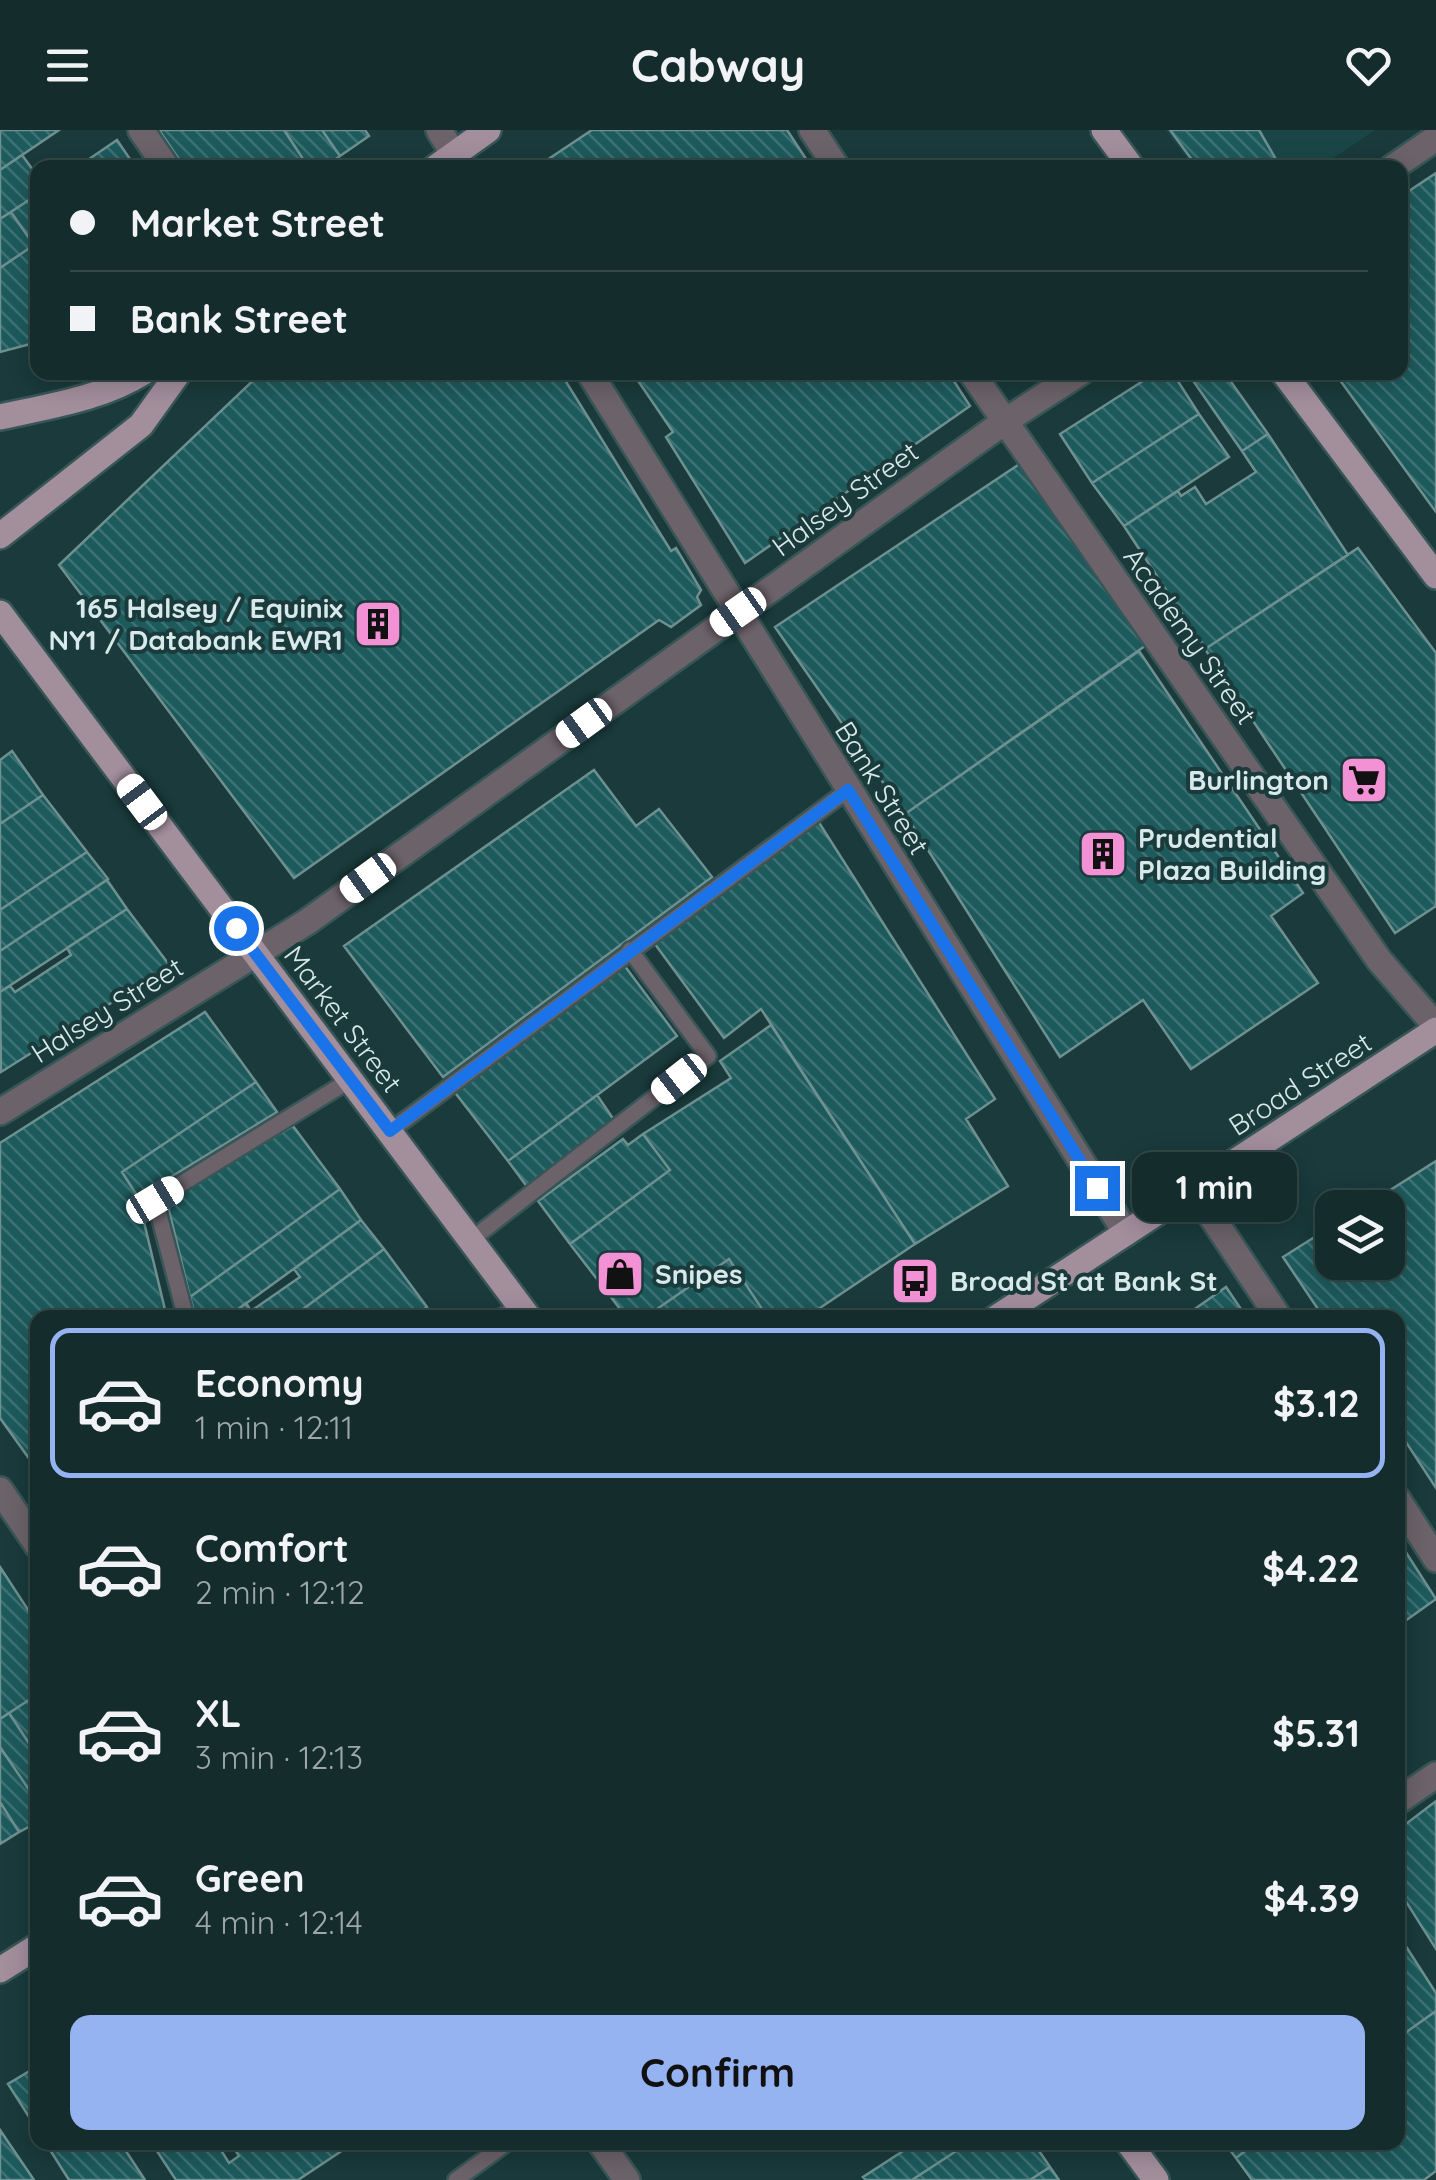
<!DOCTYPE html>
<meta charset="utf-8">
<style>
:root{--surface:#142c2c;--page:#1d3434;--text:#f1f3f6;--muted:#9da7a9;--line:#334848;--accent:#95b2f1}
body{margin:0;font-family:Quicksand,sans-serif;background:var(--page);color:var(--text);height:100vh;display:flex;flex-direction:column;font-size:38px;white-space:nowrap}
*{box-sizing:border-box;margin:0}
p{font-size:32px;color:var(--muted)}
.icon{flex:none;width:55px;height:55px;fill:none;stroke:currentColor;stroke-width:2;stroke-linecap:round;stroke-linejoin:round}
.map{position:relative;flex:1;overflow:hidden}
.panel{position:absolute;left:30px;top:1180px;width:1375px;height:840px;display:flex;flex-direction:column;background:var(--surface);border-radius:20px;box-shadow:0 5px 25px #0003,0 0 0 2px var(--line)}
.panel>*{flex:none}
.hud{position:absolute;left:30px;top:30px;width:1378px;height:220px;border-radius:20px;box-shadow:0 5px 25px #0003,0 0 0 2px var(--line);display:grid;align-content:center;height:220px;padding:0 40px;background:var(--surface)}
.fabs{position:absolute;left:1315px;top:1060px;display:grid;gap:20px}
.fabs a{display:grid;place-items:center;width:90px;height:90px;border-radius:20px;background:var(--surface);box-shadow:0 5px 25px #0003,0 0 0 2px var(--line);font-size:50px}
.end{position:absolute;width:45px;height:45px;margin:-22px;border:12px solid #1a73e8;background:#fff;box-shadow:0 0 0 5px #fff}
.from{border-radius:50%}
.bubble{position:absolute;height:70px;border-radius:20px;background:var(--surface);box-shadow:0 5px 25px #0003,0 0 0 2px var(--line);font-size:32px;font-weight:700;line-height:70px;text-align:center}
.car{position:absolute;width:30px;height:60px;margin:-30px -15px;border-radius:12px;box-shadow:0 0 8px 2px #0007;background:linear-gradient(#fff 24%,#345 0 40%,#fff 0 76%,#345 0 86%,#fff 0)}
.hud b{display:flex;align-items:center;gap:35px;height:95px;font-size:38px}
.hud b+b{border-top:2px solid var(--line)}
.hud i{width:25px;height:25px;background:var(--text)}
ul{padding:18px 0 0;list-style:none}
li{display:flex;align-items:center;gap:30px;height:150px;margin:0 20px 15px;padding:0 20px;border:5px solid transparent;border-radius:20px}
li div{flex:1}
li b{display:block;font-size:38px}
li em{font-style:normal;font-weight:700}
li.selected{border-color:var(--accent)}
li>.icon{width:90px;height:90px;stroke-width:1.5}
.primary-button{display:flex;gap:20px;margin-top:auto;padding:20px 40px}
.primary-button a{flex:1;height:115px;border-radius:20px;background:var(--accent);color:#111;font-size:40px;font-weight:700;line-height:115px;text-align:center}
header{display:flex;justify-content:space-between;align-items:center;height:130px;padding:0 40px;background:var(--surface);font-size:45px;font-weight:700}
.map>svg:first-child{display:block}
.built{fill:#1b4647}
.building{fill:url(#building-back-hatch);stroke:#6e9091;stroke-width:2.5}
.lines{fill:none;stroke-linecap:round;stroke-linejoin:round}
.lane-casing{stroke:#385657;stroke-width:20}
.street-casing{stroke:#385657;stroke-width:30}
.primary-casing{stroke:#385657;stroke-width:30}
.lane{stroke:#6c6269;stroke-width:15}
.street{stroke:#6c6269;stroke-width:25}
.primary{stroke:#a38e9c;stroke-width:25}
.route{stroke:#1a73e8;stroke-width:12}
.labels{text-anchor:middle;stroke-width:8;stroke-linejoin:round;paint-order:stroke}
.street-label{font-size:28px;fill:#d7e9ea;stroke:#1a3a3b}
.poi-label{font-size:28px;font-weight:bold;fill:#d7e9ea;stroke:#1a3a3b;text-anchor:start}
</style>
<header><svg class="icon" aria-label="menu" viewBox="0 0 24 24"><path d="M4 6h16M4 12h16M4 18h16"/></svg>Cabway<svg class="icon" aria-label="heart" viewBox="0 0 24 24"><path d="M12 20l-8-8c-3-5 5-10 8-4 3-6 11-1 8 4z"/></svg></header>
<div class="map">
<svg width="1436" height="2050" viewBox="0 0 1436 2050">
<defs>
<pattern id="building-back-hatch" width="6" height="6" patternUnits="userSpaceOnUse" patternTransform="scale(2.5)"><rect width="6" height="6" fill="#1d5a5c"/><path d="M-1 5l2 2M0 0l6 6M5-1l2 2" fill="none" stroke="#3d7274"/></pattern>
</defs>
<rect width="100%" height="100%" fill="#1a3a3b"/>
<path class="built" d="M1165,0H1375L1319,38L1194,37Z"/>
<path class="building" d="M0,0H59L0,40Z
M159,0H284L309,38H185Z
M284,0H322L340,26L324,38H309Z
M322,0H365L369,6L340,26Z
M592,0H787L812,38H535Z
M1170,0H1259L1281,38H1198Z
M117,10L136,38H76Z
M22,25L38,47V64L0,89V40Z
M1436,43V382L1334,242H1400V67Z
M38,64V121L11,82Z
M11,82L34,115L0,138V89Z
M34,115L38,121V212L0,222V138Z
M262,242H560L671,421L676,418L701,460L697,467L701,475L671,497L659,490L294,748L59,435Z
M632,242H948L970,276L745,433L666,307L673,302Z
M1157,242H1172L1199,284L1092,353L1060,304Z
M1187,242H1224L1268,304L1242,321Z
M1199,284L1229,327L1124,396L1092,353Z
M1268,304L1348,425L1205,519L1124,396L1178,361L1181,366L1195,357L1206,374L1256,342L1242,321Z
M1021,333L1145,516L905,684L775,497Z
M1358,418L1436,523V776L1395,803L1205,519Z
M1139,521L1303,763L1271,786L1318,853L1191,939L1143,870L1060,927L905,684Z
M12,621L43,665L0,694V630Z
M594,640L636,696L659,679L712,747L443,947L344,816Z
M43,665L87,722L0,780V694Z
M818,691L995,969L966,989L1008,1056L915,1114L761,879L724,908L652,810Z
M87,722L108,749L0,821V780Z
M107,750L127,779L0,862V821Z
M127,779L170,836L1,942L0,862L10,856L15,862L71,825L67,818Z
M624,835L677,906L508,1031L453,960Z
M205,882L256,952L122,1042L138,1067L167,1188H38V1341L0,1288V1013Z
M771,895L915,1114L805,1188H768L729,1129L644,1188H627L570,1114L670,1040L643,1004L731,948L720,931Z
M256,952L277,982L138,1067L122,1042Z
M597,965L616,993L528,1058L508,1031Z
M293,996L340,1059L190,1167L166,1068Z
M643,1004L670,1040L570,1114L538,1071L623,1009L628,1015Z
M1436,1031V1358L1398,1300V1188H1324L1283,1127L1332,1096V1132H1388V1078H1362Z
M340,1059L361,1090L226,1188H196L190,1167Z
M361,1090L384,1119L291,1188H226L246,1173L251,1181L300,1147L294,1139Z
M384,1119L427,1177L413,1188H291Z
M729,1129L768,1188H644Z
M1226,1157L1247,1188H1182Z
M1398,1410L1436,1469L1398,1496Z
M0,1437L38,1495V1564L0,1589Z
M38,1564V1627L9,1583Z
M9,1583L38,1627V1673L0,1617V1589Z
M0,1617L38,1673V1692L19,1702L0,1672Z
M1436,1671V1819L1398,1759V1700Z
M0,1672L19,1702L0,1714Z
M1398,1804L1436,1863V1881L1398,1908Z
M1436,1881V2041L1424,2050H1252L1236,2028L1257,2012H1398V1908Z
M38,1936V2001L8,1954Z
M0,2000L34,2050H0Z
M45,2012H120L145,2050H69Z
M151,2012H216L229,2033L239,2026L230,2012H355L298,2050H176Z
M917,2012H970L912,2050H866L863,2047Z
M970,2012H1033L1050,2037L1030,2050H912Z
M1224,2012H1257L1236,2028Z
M1050,2037L1059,2050H1030Z"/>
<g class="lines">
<g class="lane-casing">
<path id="lane" d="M390,1001L848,660
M472,1109L708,926L630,820
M186,1188L155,1070L350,950
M500,1188L519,1175
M456,2050L508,2012"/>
</g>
<g class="street-casing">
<path id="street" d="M141,0L167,38
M439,0L462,38
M812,0L837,38
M1392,38L1436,8
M589,242L1126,1103
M971,242L1379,830L1436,896
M0,982L307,792L1004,292L1081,242
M1194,1060L1279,1188
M0,1360L38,1416
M1398,1370L1436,1429
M1398,1671L1436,1645
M600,2012L627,2050"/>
</g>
<g class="primary-casing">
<path id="primary" d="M1104,0L1132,38
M435,38L488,0
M1283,242L1436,446
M0,287C49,276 101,269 144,242
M0,406L141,295L179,242
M0,483L529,1188
M996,1188L1436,900
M0,1840L38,1816
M1128,2012L1156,2050"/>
</g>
<use href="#lane" class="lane"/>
<use href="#street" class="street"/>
<use href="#primary" class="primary"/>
</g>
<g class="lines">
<path class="route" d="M236,798L390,1001L848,660L1097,1058"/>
</g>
<defs>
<g id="building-square" transform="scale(2.5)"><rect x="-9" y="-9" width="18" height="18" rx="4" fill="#f391d5" stroke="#1a3a3b"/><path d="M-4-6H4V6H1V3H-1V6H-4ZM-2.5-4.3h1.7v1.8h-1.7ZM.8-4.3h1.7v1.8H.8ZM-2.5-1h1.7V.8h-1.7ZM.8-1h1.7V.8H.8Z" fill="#111"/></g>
<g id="supermarket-square" transform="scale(2.5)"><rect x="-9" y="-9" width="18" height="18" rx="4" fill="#f391d5" stroke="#1a3a3b"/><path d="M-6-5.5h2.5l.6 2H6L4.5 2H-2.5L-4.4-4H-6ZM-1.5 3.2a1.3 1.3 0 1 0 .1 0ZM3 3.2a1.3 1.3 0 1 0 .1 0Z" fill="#111"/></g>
<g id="shop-square" transform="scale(2.5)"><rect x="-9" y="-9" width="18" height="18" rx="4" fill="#f391d5" stroke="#1a3a3b"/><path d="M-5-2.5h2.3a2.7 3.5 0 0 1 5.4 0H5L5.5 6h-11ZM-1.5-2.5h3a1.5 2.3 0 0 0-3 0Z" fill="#111"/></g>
<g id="bus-square" transform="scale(2.5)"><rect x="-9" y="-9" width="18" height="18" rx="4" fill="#f391d5" stroke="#1a3a3b"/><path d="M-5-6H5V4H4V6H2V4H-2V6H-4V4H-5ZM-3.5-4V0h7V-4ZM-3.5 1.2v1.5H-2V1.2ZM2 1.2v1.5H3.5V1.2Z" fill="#111"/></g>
</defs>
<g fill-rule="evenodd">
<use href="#building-square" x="378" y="494"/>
<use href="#supermarket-square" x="1364" y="650"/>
<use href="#building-square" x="1103" y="724"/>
<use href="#shop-square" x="620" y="1144"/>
<use href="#bus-square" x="915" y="1151"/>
</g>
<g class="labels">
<g class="street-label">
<text transform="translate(845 369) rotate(-36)" y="10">Halsey Street</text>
<text transform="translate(1190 506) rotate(55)" y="10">Academy Street</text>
<text transform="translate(882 658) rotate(58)" y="10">Bank Street</text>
<text transform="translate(107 880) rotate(-32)" y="10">Halsey Street</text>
<text transform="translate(343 889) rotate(53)" y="10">Market Street</text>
<text transform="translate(1300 954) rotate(-33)" y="10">Broad Street</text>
</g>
<g class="poi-label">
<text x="343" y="488" text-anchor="end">165 Halsey / Equinix<tspan x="343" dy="32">NY1 / Databank EWR1</tspan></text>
<text x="1329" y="660" text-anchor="end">Burlington</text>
<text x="1138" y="718">Prudential<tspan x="1138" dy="32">Plaza Building</tspan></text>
<text x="655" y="1154">Snipes</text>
<text x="950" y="1161">Broad St at Bank St</text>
</g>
</g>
</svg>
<div class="fabs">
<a><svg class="icon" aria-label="layers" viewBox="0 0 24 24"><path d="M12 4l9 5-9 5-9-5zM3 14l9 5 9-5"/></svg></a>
</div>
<i class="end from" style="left:236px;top:798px"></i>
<i class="end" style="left:1097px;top:1058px"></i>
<div class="bubble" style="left:1132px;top:1022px;width:165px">1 min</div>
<i class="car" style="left:738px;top:482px;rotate:235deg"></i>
<i class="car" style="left:584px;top:593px;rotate:234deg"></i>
<i class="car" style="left:142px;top:672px;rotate:323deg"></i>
<i class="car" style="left:368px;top:748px;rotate:234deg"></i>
<i class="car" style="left:679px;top:949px;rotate:232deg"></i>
<i class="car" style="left:155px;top:1070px;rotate:59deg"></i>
<div class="hud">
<b><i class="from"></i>Market Street</b>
<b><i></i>Bank Street</b>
</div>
<section class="panel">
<ul>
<li class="selected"><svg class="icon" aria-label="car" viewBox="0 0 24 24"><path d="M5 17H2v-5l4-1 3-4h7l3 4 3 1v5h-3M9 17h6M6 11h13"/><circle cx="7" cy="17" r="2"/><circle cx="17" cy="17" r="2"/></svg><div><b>Economy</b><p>1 min · 12:11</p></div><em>$3.12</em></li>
<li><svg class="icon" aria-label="car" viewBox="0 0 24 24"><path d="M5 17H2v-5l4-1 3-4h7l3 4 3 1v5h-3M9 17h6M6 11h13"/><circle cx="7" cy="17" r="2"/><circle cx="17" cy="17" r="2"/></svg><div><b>Comfort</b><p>2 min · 12:12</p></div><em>$4.22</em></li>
<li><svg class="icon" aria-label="car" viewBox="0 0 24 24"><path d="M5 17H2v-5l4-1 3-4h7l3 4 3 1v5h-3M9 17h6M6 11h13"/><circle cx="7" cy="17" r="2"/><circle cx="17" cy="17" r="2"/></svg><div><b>XL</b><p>3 min · 12:13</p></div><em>$5.31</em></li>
<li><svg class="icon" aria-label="car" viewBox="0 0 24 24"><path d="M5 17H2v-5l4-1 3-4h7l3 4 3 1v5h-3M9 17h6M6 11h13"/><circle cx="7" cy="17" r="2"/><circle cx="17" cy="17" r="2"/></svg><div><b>Green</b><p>4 min · 12:14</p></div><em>$4.39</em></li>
</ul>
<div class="primary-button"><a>Confirm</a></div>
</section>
</div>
